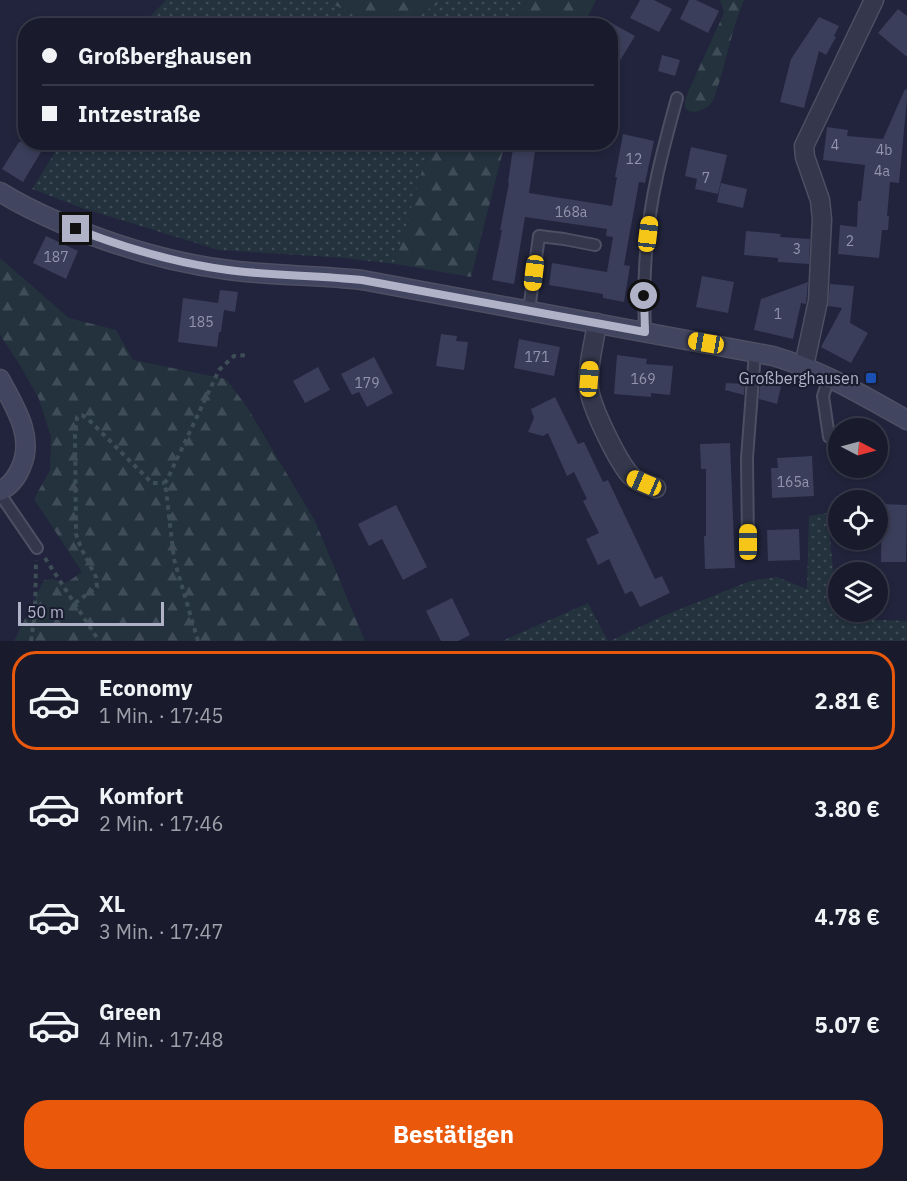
<!DOCTYPE html>
<html lang="de">
<meta charset="utf-8">
<style>
:root{--surface:#191b2d;--page:#262839;--text:#f1f3f6;--muted:#9fa1aa;--line:#373949;--accent:#ea580c}
body{margin:0;font-family:"IBM Plex Sans",sans-serif;background:var(--page);color:var(--text);height:100vh;display:flex;flex-direction:column;font-size:22px;white-space:nowrap}
*{box-sizing:border-box;margin:0}
p{font-size:20px;color:var(--muted)}
.icon{flex:none;width:33px;height:33px;fill:none;stroke:currentColor;stroke-width:2;stroke-linecap:round;stroke-linejoin:round}
.map{position:relative;height:641px;overflow:hidden}
.sheet{display:flex;flex-direction:column;background:var(--surface);flex:1}
.sheet>*{flex:none}
.top-card{position:absolute;left:18px;top:18px;width:600px;height:132px;border-radius:24px;box-shadow:0 3px 9px #0003,0 0 0 2px var(--line);display:grid;align-content:center;height:132px;padding:0 24px;background:var(--surface)}
.needle{width:39px;rotate:96deg}
.buttons{position:absolute;left:828px;top:418px;display:grid;gap:12px}
.buttons a{display:grid;place-items:center;width:60px;height:60px;border-radius:50%;background:var(--surface);box-shadow:0 3px 9px #0003,0 0 0 2px var(--line);font-size:30px}
.scale{position:absolute;left:18px;bottom:15px;width:146px;box-sizing:border-box;padding-left:6px;border:3px solid #b0b2c8;border-top:0;font-size:16px;line-height:21px;white-space:nowrap;color:#b0b2c8;-webkit-text-stroke:4px #1a1d30;paint-order:stroke}
.end{position:absolute;width:27px;height:27px;margin:-14px;border:8px solid #b0b2c8;background:#111;box-shadow:0 0 0 3px #111}
.from{border-radius:50%}
.car{position:absolute;width:18px;height:36px;margin:-18px -9px;border-radius:8px;box-shadow:0 0 4px 2px #0007;background:linear-gradient(#f5c518 24%,#345 0 40%,#f5c518 0 76%,#345 0 86%,#f5c518 0)}
.top-card b{display:flex;align-items:center;gap:21px;height:57px;font-size:22px}
.top-card b+b{border-top:2px solid var(--line)}
.top-card i{width:15px;height:15px;background:var(--text)}
ul{padding:10px 0 0;list-style:none}
li{display:flex;align-items:center;gap:18px;height:99px;margin:0 12px 9px;padding:0 12px;border:3px solid transparent;border-radius:24px}
li div{flex:1}
li b{display:block;font-size:22px}
li em{font-style:normal;font-weight:800}
li.active{border-color:var(--accent)}
li>.icon{width:54px;height:54px;stroke-width:1.5}
.button{display:flex;gap:12px;margin-top:auto;padding:12px 24px}
.button a{flex:1;height:69px;border-radius:24px;background:var(--accent);color:#fff;font-size:24px;font-weight:800;line-height:69px;text-align:center}
.map>svg:first-child{display:block}
.green{fill:url(#green-dots)}
.forest{fill:url(#forest-firs)}
.building{fill:#3a3e5a}
.lines{fill:none;stroke-linecap:round;stroke-linejoin:round}
.service-casing{stroke:#4d4f63;stroke-width:14}
.minor-casing{stroke:#4d4f63;stroke-width:21}
.secondary-casing{stroke:#4d4f63;stroke-width:21}
.path{stroke:#3d4e57;stroke-width:4;stroke-dasharray:4.5 4.5;stroke-linecap:butt}
.service{stroke:#35384c;stroke-width:10}
.minor{stroke:#35384c;stroke-width:18}
.secondary{stroke:#42455f;stroke-width:18}
.route{stroke:#b0b2c8;stroke-width:8}
.transit-dot{fill:#1a4fb4;stroke:#1a1d30;stroke-width:2}
.labels{text-anchor:middle;stroke-width:4.5;stroke-linejoin:round;paint-order:stroke}
.number-label{font-size:14px;fill:#9295ac}
.poi-label{font-size:16px;fill:#b0b2c8;stroke:#1a1d30;text-anchor:end}
</style>
<div class="map">
<svg width="907" height="641" viewBox="0 0 907 641">
<defs>
<pattern id="green-dots" width="8" height="8" patternUnits="userSpaceOnUse" patternTransform="scale(1.5)"><rect width="8" height="8" fill="#23323d"/><path d="M2 2h.1M6 6h.1" fill="none" stroke="#404d58" stroke-width="1.8" stroke-linecap="round"/></pattern>
<pattern id="forest-firs" width="22" height="20" patternUnits="userSpaceOnUse" patternTransform="scale(1.5)"><rect width="22" height="20" fill="#23323d"/><path d="M5 1l3.5 6h-7zM16 11l3.5 6h-7z" fill="#404d58"/></pattern>
</defs>
<rect width="100%" height="100%" fill="#21243c"/>
<path class="green" d="M166,0H323L365,19L401,23L446,0H528L509,25L141,26Z
M61,143H430L395,264L344,258L219,250L82,208L32,189Z
M828,513L837,618L907,621V641H610L663,616L750,581L777,577L807,589L809,516Z
M588,603L608,641H502Z"/>
<path class="forest" d="M323,0H446L401,23L365,19Z
M528,0H596L584,25H509Z
M720,0H744C733,26 728,53 720,80C717,87 716,96 712,102C708,109 688,118 685,106C684,102 687,96 688,92L724,13Z
M430,143H505L471,277L395,264Z
M0,258L69,318L116,330L133,360L226,379L247,407L315,521L365,641H14L44,580L52,579L66,583L82,572L34,499L50,470L51,437L39,399L20,365L0,335Z"/>
<path class="building" d="M640,0H654L672,9L659,32L630,18Z
M689,0H696L719,11L708,33L680,19Z
M898,9L907,16V57L878,33Z
M819,17L839,26L834,36L836,37L826,55L819,51L804,108L780,102L791,59Z
M610,22L635,36L610,77Z
M662,55L680,60L675,76L658,71Z
M905,89L907,90V99L899,183L890,182L887,216H889L888,230H882L879,258L838,254L840,225L857,227L858,201H861L865,165L823,160L827,127L848,130L847,136L883,139Z
M623,134L654,141L645,183L639,182L624,265L630,266L624,302L603,298V294L549,285L552,263L607,272L613,237L606,236L607,229L525,217L514,284L492,280L502,230H500L509,183H508L513,148L535,151L529,193L612,206L617,177H615Z
M19,142H47L23,182L2,169Z
M691,147L727,155L718,194L695,189L697,179L685,176Z
M721,183L747,189L743,208L717,202Z
M746,231L781,234L780,237L810,239L809,264L778,262V258L744,255Z
M46,236L78,251L66,279L33,263Z
M702,276L734,282L728,313L696,307Z
M808,282L806,304L801,303L793,339L754,330L761,299Z
M830,284L854,286L850,323L868,333L851,363L821,347L842,308L828,306Z
M220,290L238,292L235,312L224,310L221,332H219L217,347L178,342L183,298L218,303Z
M441,334L457,336L456,341L468,342L464,370L436,366Z
M519,339L560,347L554,376L514,368Z
M617,355L647,359L646,364L673,366L670,395L651,393V397L614,394Z
M374,357L393,393L367,407L359,392L352,395L341,374Z
M318,367L330,390L305,403L293,381Z
M764,377L782,382L777,404L759,399L760,385H763Z
M726,383L745,384L744,395L725,390Z
M555,397L578,444L584,442L603,482L608,480L655,579L662,576L670,593L640,607L632,591L625,594L609,559L598,565L586,539L599,533L583,501L587,499L574,472L567,476L548,433L543,436L528,432L534,418L531,409Z
M730,443L735,568L705,569L704,536H706V469H701L700,444Z
M812,456L814,496L772,498L771,468H778L777,458Z
M882,504L907,505L906,562H881Z
M396,505L427,567L403,580L382,539L369,546L358,524Z
M799,529L800,560L768,561L767,530Z
M452,598L470,635L458,641H441L426,611Z"/>
<g class="lines">
<g class="service-casing">
<path id="service" d="M529,310L539,236L564,239L595,245
M645,332C644,305 644,279 646,253C649,200 663,149 677,98
M829,437L823,396L829,378
M0,494L37,548
M748,542L747,458L755,352"/>
</g>
<g class="minor-casing">
<path id="minor" d="M597,323C594,344 587,366 589,388C591,407 618,462 631,476C637,482 649,485 656,488
M804,366L818,301L822,219L820,200L805,157L804,146L874,0"/>
</g>
<g class="secondary-casing">
<path id="secondary" d="M0,192C19,204 40,214 61,223C115,246 171,263 229,270C273,276 318,275 362,280L773,356C821,370 864,396 907,420
M0,379C14,406 35,436 21,467C17,477 10,486 0,491"/>
</g>
<path class="path" d="M45,558L99,641
M75,603L97,587L96,577L81,548L76,534L75,435L77,417L82,415L91,422L152,483H164
M31,641L35,613L36,560
M198,641L174,559L166,490L164,483L167,480L219,370L234,356L247,355"/>
<use href="#service" class="service"/>
<use href="#minor" class="minor"/>
<use href="#secondary" class="secondary"/>
</g>
<g class="lines">
<path class="route" d="M76,229C125,248 175,263 228,270C272,276 317,275 362,280L645,332L644,296"/>
</g>
<rect class="transit-dot" x="865" y="372" width="12" height="12" rx="3"/>
<g class="labels">
<g class="number-label">
<text x="835" y="150">4</text>
<text x="884" y="155">4b</text>
<text x="634" y="164">12</text>
<text x="882" y="176">4a</text>
<text x="706" y="183">7</text>
<text x="571" y="217">168a</text>
<text x="850" y="246">2</text>
<text x="797" y="254">3</text>
<text x="56" y="262">187</text>
<text x="778" y="319">1</text>
<text x="201" y="327">185</text>
<text x="537" y="362">171</text>
<text x="643" y="384">169</text>
<text x="367" y="388">179</text>
<text x="793" y="487">165a</text>
</g>
<g class="poi-label">
<text x="859" y="384">Großberghausen</text>
</g>
</g>
</svg>
<div class="buttons">
<a><svg class="needle" viewBox="-14 -14 28 28"><path d="M0-13l5 13h-10z" fill="#e53935"/><path d="M0 13l5-13h-10z" fill="#9fa1aa"/></svg></a>
<a><svg class="icon" aria-label="locate" viewBox="0 0 24 24"><circle cx="12" cy="12" r="6"/><path d="M12 2v4M12 18v4M2 12h4M18 12h4"/></svg></a>
<a><svg class="icon" aria-label="layers" viewBox="0 0 24 24"><path d="M12 4l9 5-9 5-9-5zM3 14l9 5 9-5"/></svg></a>
</div>
<div class="scale">50 m</div>
<i class="end from" style="left:644px;top:296px"></i>
<i class="end" style="left:76px;top:229px"></i>
<i class="car" style="left:648px;top:234px;rotate:7deg"></i>
<i class="car" style="left:534px;top:273px;rotate:187deg"></i>
<i class="car" style="left:706px;top:343px;rotate:280deg"></i>
<i class="car" style="left:589px;top:379px;rotate:4deg"></i>
<i class="car" style="left:644px;top:483px;rotate:293deg"></i>
<i class="car" style="left:748px;top:542px;rotate:0deg"></i>
<div class="top-card">
<b><i class="from"></i>Großberghausen</b>
<b><i></i>Intzestraße</b>
</div>
</div>
<section class="sheet">
<ul>
<li class="active"><svg class="icon" aria-label="car" viewBox="0 0 24 24"><path d="M5 17H2v-5l4-1 3-4h7l3 4 3 1v5h-3M9 17h6M6 11h13"/><circle cx="7" cy="17" r="2"/><circle cx="17" cy="17" r="2"/></svg><div><b>Economy</b><p>1 Min. · 17:45</p></div><em>2.81 €</em></li>
<li><svg class="icon" aria-label="car" viewBox="0 0 24 24"><path d="M5 17H2v-5l4-1 3-4h7l3 4 3 1v5h-3M9 17h6M6 11h13"/><circle cx="7" cy="17" r="2"/><circle cx="17" cy="17" r="2"/></svg><div><b>Komfort</b><p>2 Min. · 17:46</p></div><em>3.80 €</em></li>
<li><svg class="icon" aria-label="car" viewBox="0 0 24 24"><path d="M5 17H2v-5l4-1 3-4h7l3 4 3 1v5h-3M9 17h6M6 11h13"/><circle cx="7" cy="17" r="2"/><circle cx="17" cy="17" r="2"/></svg><div><b>XL</b><p>3 Min. · 17:47</p></div><em>4.78 €</em></li>
<li><svg class="icon" aria-label="car" viewBox="0 0 24 24"><path d="M5 17H2v-5l4-1 3-4h7l3 4 3 1v5h-3M9 17h6M6 11h13"/><circle cx="7" cy="17" r="2"/><circle cx="17" cy="17" r="2"/></svg><div><b>Green</b><p>4 Min. · 17:48</p></div><em>5.07 €</em></li>
</ul>
<div class="button"><a>Bestätigen</a></div>
</section>
